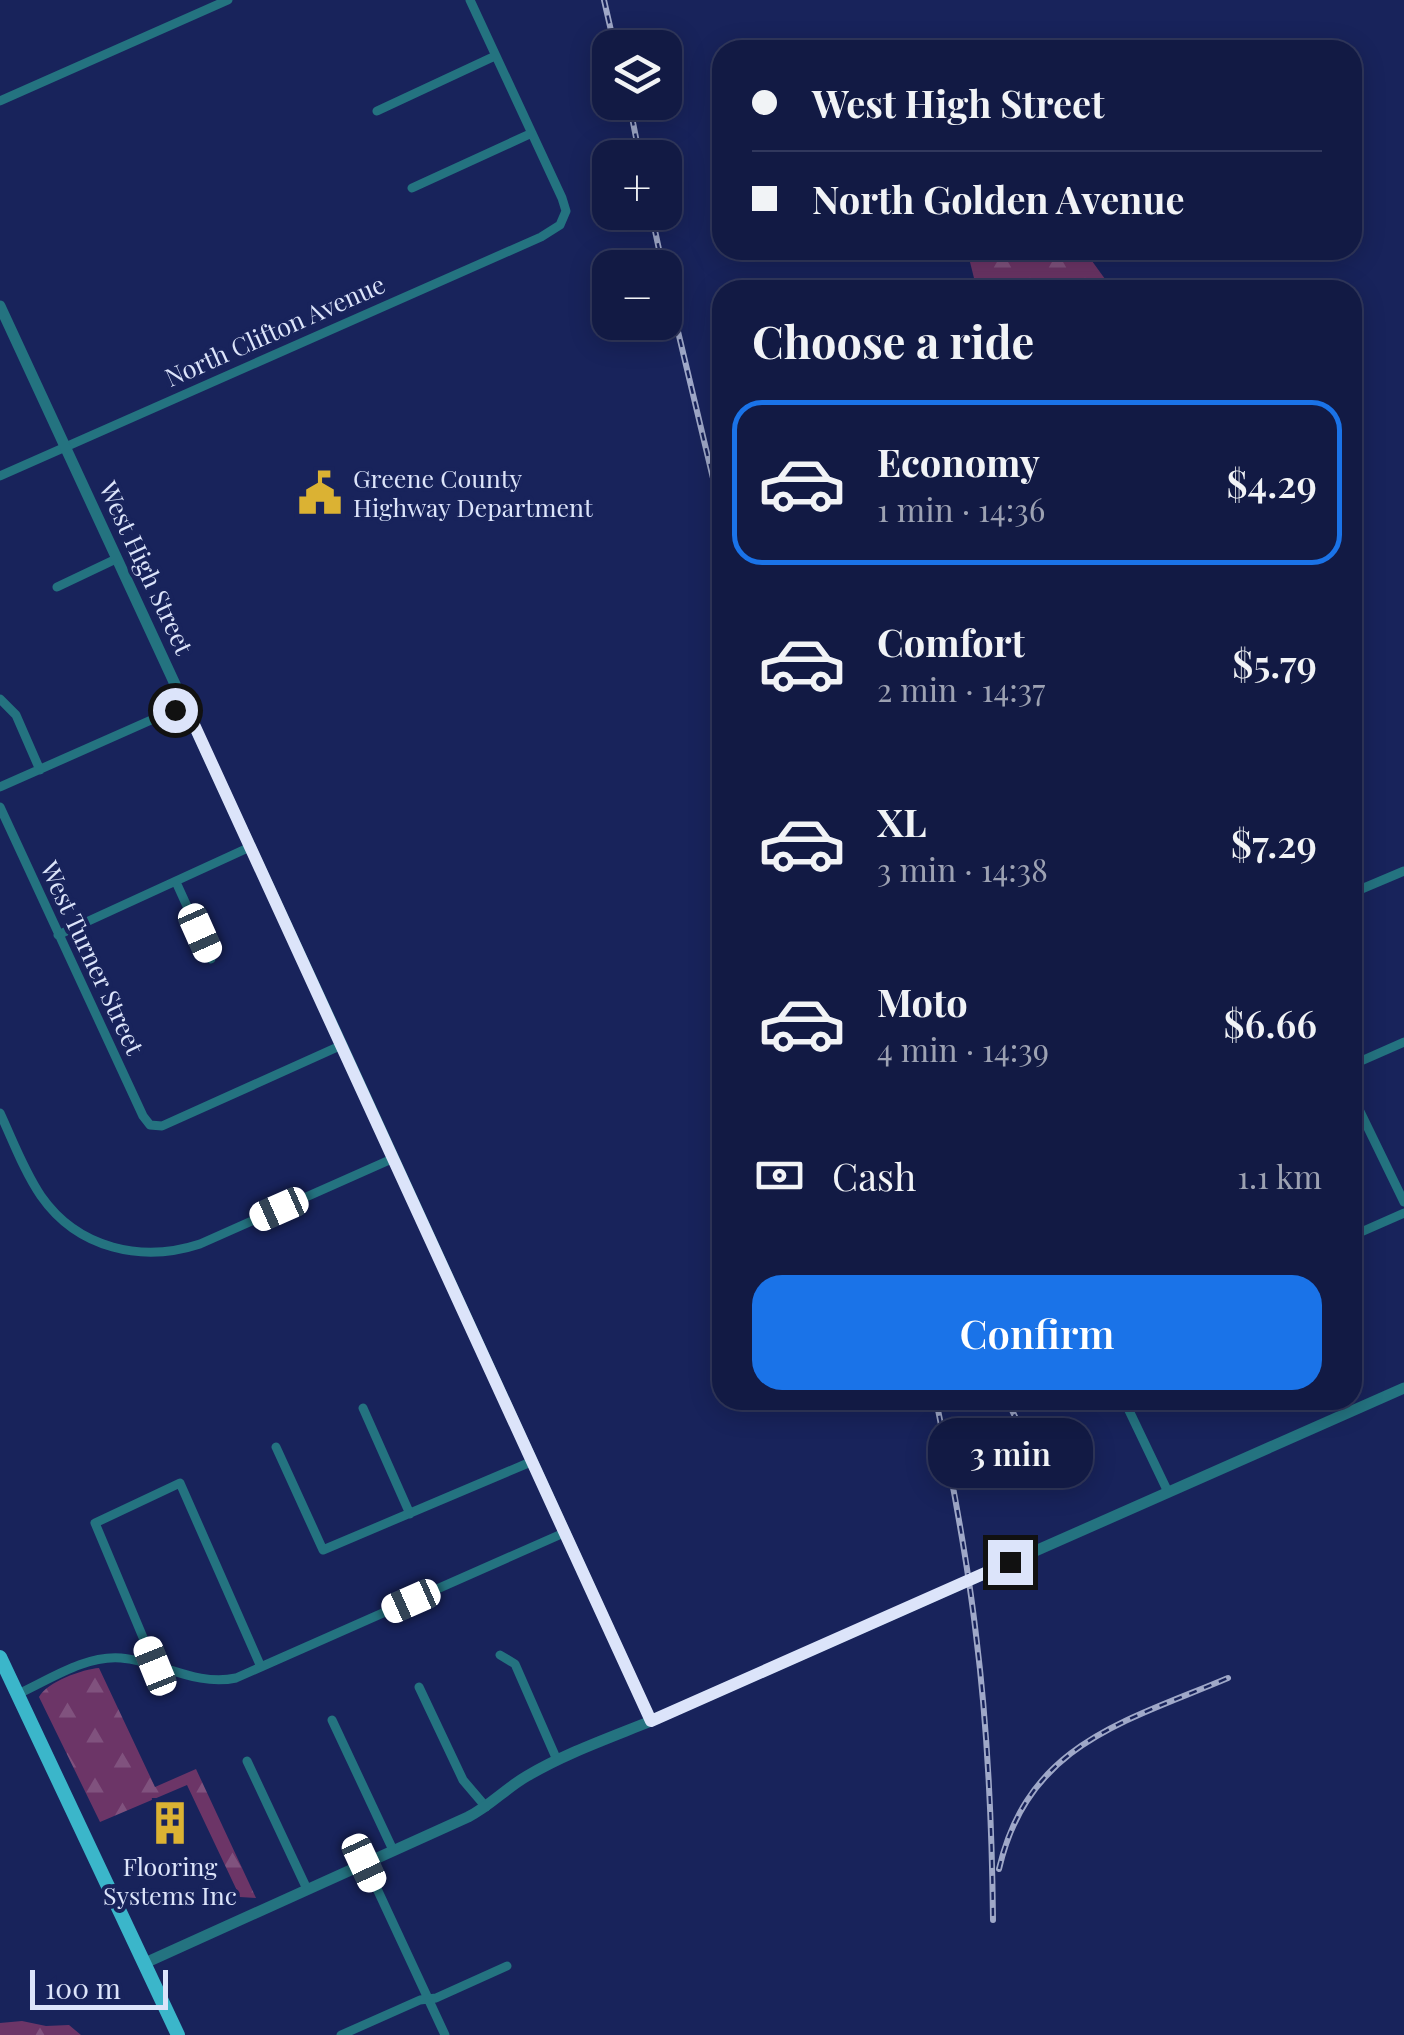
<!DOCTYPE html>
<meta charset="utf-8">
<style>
:root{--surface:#121a44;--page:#1b234b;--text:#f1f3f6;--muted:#9ca1b2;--line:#31385d;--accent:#1a73e8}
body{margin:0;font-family:"Playfair Display",serif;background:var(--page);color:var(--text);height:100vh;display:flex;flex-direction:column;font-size:38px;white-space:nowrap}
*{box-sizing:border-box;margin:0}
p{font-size:32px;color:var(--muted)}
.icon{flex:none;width:55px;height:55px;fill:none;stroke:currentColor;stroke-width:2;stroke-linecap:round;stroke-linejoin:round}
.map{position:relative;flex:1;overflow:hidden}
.sheet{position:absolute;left:712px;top:280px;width:650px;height:1130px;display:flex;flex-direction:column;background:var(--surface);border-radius:30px;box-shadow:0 5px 25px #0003,0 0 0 2px var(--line)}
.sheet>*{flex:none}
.banner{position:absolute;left:712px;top:40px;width:650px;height:220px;border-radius:30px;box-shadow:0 5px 25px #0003,0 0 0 2px var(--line);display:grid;align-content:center;height:220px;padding:0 40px;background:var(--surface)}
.controls{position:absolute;left:592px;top:30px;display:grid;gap:20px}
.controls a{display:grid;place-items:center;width:90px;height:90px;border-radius:20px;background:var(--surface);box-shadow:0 5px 25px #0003,0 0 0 2px var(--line);font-size:50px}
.scale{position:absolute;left:30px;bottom:25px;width:138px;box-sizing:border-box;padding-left:10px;border:5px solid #dce4fa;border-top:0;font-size:28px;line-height:35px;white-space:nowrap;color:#dce4fa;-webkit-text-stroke:8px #18235b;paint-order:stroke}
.end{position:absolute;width:45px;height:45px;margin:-22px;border:12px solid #dce4fa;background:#111;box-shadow:0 0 0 5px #111}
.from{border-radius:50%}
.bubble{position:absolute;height:70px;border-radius:30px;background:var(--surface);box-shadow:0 5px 25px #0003,0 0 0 2px var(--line);font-size:32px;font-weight:600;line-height:70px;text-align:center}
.car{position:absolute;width:30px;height:60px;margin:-30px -15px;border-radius:12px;box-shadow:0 0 8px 2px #0007;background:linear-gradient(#fff 24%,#345 0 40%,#fff 0 76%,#345 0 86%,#fff 0)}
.banner b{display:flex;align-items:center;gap:35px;height:95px;font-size:38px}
.banner b+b{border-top:2px solid var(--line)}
.banner i{width:25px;height:25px;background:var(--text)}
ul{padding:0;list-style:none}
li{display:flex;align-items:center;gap:30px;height:165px;margin:0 20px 15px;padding:0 20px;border:5px solid transparent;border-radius:30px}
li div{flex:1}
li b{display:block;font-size:38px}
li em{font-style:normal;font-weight:600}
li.on{border-color:var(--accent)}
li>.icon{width:90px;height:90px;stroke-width:1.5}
h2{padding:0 40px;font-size:45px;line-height:120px}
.pay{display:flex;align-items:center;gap:25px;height:110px;padding:0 40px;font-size:38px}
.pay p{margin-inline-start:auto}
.button{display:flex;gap:20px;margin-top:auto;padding:20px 40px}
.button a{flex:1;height:115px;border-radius:30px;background:var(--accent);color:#fff;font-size:40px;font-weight:600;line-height:115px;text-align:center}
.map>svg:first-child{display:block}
.forest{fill:url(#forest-firs)}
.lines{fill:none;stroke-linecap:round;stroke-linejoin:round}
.minor{stroke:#247380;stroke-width:9}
.tertiary{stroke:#247380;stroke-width:11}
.primary{stroke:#3bb6ca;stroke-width:14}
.rail-casing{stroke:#9fa8c8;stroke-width:6}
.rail{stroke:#18235b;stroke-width:2.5;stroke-dasharray:8;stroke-linecap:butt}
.route{stroke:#dce4fa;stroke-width:12}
.labels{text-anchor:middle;stroke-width:8;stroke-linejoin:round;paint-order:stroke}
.street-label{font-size:25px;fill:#dce4fa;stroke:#18235b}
.poi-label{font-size:25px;fill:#dce4fa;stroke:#18235b;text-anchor:start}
</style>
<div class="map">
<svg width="1404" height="2035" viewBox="0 0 1404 2035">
<defs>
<pattern id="forest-firs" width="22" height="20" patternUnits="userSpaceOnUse" patternTransform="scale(2.5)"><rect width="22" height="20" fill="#6c3567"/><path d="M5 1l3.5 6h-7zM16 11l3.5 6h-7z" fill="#80527e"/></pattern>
</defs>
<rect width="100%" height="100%" fill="#18235b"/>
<path class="forest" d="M984,250H1084L1113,290H977L969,258Z
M99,1668L155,1787L196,1769L256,1898L240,1897L187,1785L100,1822L39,1697C47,1682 83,1669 99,1668Z
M22,2021L46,2026L69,2025L81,2035H0V2023Z"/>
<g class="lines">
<path class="minor" d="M0,101L228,0
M377,111L495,56
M412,188L532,133
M0,476L541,237L560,225L566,211L562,198L470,0
M57,587L116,559
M0,699L16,715L40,770
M0,787L185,705
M0,807L143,1116L150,1125L162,1126L342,1045
M176,882L211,959
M1352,893L1404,871
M58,935L250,847
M1352,1065L1404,1042
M1352,1095L1404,1202
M0,1113C13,1141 24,1171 41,1196C78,1249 142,1263 200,1244L394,1158
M1352,1236L1404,1213
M1124,1400L1168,1492
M363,1408L410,1514
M276,1447L323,1550L533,1461
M500,1655L515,1664L557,1760
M155,1666L95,1523L180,1483L261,1667
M419,1687L463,1780L486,1807
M18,1694C49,1680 85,1655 121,1658C160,1661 196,1687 236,1678L566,1532
M332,1720L393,1850
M247,1761L307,1889
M365,1863L445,2035
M341,2035L420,2000L436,1998L507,1966"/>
<path class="tertiary" d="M0,306L342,1045L651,1721
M145,1963L468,1817C490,1806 506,1788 527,1776C566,1753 609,1738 651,1721L1404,1388"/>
<path class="primary" d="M0,1657L178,2035"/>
<g class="rail-casing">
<path id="rail" d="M604,0L615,48
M629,102L640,158
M651,212L663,268
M665,277L722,516
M936,1400C952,1478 967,1556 976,1635C988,1730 992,1825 993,1920
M988,1400L991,1406
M1007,1400L1023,1433
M999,1869C1028,1744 1124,1722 1228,1678"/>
</g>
<use href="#rail" class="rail"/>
</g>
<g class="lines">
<path class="route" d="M175,710L185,705L651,1721L1010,1562"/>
</g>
<defs>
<g id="civic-bare" transform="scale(3.45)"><path d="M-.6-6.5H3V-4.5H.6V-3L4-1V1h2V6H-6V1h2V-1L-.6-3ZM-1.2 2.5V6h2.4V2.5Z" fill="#dbb233" stroke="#18235b" stroke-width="2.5" paint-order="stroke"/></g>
<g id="building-bare" transform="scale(3.45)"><path d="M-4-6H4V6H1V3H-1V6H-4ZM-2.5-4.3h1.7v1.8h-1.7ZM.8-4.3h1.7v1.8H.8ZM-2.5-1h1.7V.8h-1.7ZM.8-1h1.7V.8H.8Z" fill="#dbb233" stroke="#18235b" stroke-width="2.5" paint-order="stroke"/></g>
</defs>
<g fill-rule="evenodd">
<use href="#civic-bare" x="320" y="493"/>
<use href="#building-bare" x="170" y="1823"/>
</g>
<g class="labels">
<g class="street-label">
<text transform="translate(275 331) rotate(-24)" y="9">North Clifton Avenue</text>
<text transform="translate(146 568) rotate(65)" y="9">West High Street</text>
<text transform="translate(92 958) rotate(65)" y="9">West Turner Street</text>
</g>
<g class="poi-label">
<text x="353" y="488">Greene County<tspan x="353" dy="29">Highway Department</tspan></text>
<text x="170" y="1876" text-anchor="middle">Flooring<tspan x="170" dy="29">Systems Inc</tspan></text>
</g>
</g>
</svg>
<div class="controls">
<a><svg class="icon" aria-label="layers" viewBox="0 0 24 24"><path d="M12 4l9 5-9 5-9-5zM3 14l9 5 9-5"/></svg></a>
<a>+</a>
<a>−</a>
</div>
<div class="scale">100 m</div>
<i class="end from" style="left:175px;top:710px"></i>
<i class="end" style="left:1010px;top:1562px"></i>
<div class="bubble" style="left:928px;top:1418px;width:165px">3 min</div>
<i class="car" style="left:200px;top:933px;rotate:156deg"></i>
<i class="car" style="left:279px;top:1209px;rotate:246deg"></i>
<i class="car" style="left:411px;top:1601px;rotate:246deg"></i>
<i class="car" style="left:155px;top:1666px;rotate:338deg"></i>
<i class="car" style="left:364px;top:1863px;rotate:155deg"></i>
<div class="banner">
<b><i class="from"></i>West High Street</b>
<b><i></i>North Golden Avenue</b>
</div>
<section class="sheet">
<h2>Choose a ride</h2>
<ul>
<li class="on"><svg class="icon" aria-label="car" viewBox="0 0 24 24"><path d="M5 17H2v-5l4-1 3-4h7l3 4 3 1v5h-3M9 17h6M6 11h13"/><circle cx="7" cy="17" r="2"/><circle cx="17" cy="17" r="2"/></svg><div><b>Economy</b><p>1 min · 14:36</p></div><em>$4.29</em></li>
<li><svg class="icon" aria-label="car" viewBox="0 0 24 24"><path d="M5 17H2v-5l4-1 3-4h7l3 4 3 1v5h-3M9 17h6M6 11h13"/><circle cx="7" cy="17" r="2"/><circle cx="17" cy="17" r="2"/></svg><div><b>Comfort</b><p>2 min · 14:37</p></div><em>$5.79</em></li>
<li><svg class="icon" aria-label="car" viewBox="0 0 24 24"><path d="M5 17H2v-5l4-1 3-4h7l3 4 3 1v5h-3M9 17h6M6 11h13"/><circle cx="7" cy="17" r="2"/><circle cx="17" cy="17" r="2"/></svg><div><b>XL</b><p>3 min · 14:38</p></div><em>$7.29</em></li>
<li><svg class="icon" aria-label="car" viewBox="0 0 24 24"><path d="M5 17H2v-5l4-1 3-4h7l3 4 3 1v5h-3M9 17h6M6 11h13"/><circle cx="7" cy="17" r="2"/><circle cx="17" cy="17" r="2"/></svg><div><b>Moto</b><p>4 min · 14:39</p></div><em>$6.66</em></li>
</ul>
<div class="pay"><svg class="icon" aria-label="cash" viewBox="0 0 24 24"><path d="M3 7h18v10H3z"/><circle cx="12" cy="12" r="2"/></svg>Cash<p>1.1 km</p></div>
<div class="button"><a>Confirm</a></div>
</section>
</div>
